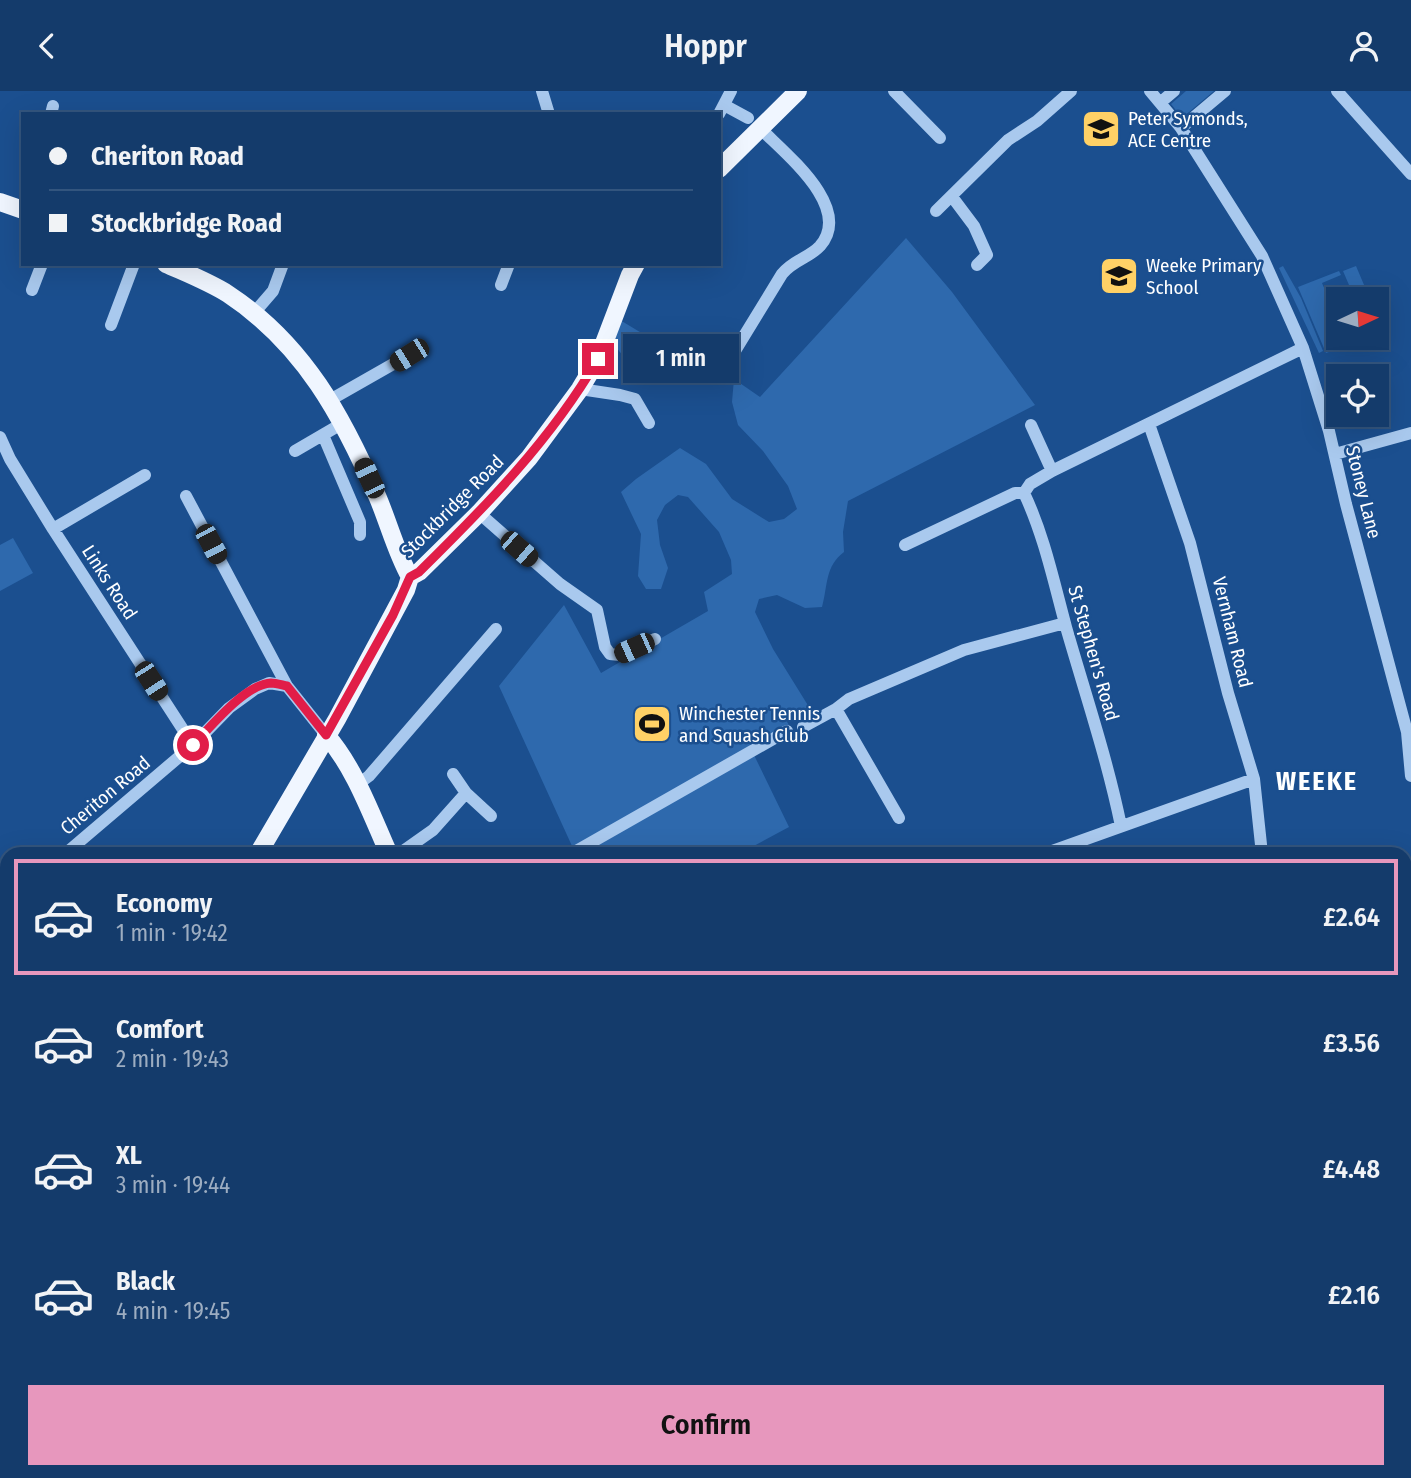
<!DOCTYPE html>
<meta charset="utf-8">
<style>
:root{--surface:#143b6b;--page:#1d4271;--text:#f1f3f6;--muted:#9dadc1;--line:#33557e;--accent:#e797bd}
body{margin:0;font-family:"Fira Sans Condensed",sans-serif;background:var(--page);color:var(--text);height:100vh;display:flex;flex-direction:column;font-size:26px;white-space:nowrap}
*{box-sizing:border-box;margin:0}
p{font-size:23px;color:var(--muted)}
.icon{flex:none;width:38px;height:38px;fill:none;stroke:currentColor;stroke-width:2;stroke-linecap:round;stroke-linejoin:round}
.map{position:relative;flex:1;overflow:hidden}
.sheet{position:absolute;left:0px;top:756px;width:1412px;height:632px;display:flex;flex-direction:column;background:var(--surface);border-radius:21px 21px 0 0;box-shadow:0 7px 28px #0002,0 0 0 2px var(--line)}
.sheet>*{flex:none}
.hud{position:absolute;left:21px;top:21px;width:700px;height:154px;border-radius:0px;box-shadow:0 7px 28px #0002,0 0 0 2px var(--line);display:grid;align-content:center;height:154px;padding:0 28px;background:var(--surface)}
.needle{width:46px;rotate:86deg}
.fabs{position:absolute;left:1326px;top:196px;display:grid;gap:14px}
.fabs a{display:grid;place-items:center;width:63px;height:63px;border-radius:0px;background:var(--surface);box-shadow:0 7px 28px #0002,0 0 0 2px var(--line);font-size:35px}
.end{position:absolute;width:32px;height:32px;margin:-16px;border:9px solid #e11d48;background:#fff;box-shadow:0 0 0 4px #fff}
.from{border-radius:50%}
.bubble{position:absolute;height:49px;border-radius:0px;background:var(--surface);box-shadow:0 7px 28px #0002,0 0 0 2px var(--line);font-size:23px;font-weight:600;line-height:49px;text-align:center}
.car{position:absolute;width:21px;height:42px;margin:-21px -10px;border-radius:9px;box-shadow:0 0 5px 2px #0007;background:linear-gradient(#222 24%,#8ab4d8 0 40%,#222 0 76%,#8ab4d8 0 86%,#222 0)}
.hud b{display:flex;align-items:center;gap:24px;height:66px;font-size:26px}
.hud b+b{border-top:2px solid var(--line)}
.hud i{width:18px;height:18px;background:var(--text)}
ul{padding:12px 0 0;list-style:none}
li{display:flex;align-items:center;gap:21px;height:116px;margin:0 14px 10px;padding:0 14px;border:4px solid transparent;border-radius:0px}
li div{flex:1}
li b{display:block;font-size:26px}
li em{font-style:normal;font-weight:600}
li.on{border-color:var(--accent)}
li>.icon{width:63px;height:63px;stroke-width:1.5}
.primary-button{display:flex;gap:14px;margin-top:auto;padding:14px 28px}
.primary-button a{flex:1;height:80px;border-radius:0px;background:var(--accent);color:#111;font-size:28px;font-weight:600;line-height:80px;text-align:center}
header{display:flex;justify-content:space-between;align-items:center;height:91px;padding:0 28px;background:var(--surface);font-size:32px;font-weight:600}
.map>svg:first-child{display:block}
.green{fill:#2e69ad}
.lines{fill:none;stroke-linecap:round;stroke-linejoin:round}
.minor{stroke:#a9c9ee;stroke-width:12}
.major{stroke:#f0f6ff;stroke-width:18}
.route{stroke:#e11d48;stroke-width:9}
.labels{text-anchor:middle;stroke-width:5;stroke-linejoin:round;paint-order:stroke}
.poi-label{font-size:19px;fill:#fff;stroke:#1b4f8f;text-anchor:start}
.street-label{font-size:19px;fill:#fff;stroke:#1b4f8f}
.district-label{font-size:26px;font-weight:bold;letter-spacing:2px;fill:#fff;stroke:#1b4f8f}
</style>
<header><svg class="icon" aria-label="back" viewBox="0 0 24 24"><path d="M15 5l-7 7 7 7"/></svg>Hoppr<svg class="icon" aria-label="person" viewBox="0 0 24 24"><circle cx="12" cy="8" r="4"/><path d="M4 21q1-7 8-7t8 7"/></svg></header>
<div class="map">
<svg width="1411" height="1387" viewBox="0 0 1411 1387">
<rect width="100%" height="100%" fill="#1b4f8f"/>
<path class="green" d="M1186,0H1214L1182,27L1171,13Z
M906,147L952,201L1035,314L848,410L843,441L844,461C825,475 828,494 822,516L805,517L777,504L759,508L755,521L773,558L809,616L785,626L791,639L754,664L789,736L739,763H559L572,755L499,595L564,514L601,582L708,520L704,501L732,483L731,469L719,441L688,406L678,404L665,414L657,429L660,454L668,477L661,498H646L638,485L641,443L621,401L636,388L680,357L706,373L732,408L769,431L784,428L797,418L788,395L763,360L738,334L732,311L734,288L760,306Z
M1283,175L1301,207L1323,260L1319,262L1279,177Z
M1356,175L1370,208H1355L1343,180Z
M1339,180L1341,184L1322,192L1339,232V247H1345C1346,258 1334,259 1326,262L1298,196Z
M620,229L663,255L637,278C617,257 609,258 620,229Z
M13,447L33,482L0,500V454Z
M273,1381H400L398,1387H275Z"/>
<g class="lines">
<path class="minor" d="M542,0L549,23
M894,0L940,47
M1150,0L1181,37L1262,165L1303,257L1329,340L1346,413L1407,641L1411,685
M1337,0L1411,83
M1161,11L1174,0
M724,14L748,27
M51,23L53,15
M719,23L731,0
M1181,37L1225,0
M953,107L974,135L987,164L977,174
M936,120L1008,49L1037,30L1071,0
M501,194L509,173
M32,199L42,173
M254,222L273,200L283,173
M111,234L134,173
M730,268L782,183C793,169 809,167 820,155C854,116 784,62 760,37
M580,298L620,304L635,308L649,332
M330,309L409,264
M1149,333L1190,452L1228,602L1254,688L1262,763
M1031,334L1052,380
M323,344L360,431V444
M0,346L10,368L53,438L193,654
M295,360L343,332
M1335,363L1411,342
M1024,402C1044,444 1054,492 1066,536C1085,602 1107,667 1121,735
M186,405L287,595
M479,422L560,493L597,519L605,556L610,563L620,564L655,548
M53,438L145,384
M905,454L1015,402H1024L1030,393L1052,380L1303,257
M836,618L899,727
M803,636L836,618L849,608L964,559L1065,532
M357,694L369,685L496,538
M466,702L491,725
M65,763L193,654L229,617L255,598L269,592L287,595L326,644
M399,763L433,739L466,702L453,683
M571,763L787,640
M1044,763L1254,688
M0,814L7,809
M1405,825L1411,823
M1405,931L1411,929
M1408,1181L1411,1192
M0,1185L7,1193
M0,1342L7,1346
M21,1381L23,1387
M194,1381L196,1387
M953,1381L956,1387"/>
<path class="major" d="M719,78L798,0
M0,111L23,119
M166,173C186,182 209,191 228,203C304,253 343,326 378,407C389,433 396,461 410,486
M326,644C355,677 371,723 389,763
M258,763L337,628L406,499L410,486L419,481L479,422L529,367L580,298L598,268L630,184L636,173
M0,1229L7,1216
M685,1381L689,1387"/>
</g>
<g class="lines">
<path class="route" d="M193,654C210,637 245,593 271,592C276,592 282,594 287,595L326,644L393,524L410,486L419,481C486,415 551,349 598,268"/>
</g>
<defs>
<g id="university-square" transform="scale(2.0125)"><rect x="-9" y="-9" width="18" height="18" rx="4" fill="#ffd166" stroke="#1b4f8f"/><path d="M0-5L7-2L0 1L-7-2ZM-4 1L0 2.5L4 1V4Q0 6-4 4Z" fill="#111"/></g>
<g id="school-square" transform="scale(2.0125)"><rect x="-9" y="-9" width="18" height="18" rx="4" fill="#ffd166" stroke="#1b4f8f"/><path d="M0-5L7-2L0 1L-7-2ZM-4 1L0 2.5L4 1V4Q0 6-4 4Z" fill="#111"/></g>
<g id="stadium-square" transform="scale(2.0125)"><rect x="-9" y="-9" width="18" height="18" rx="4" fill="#ffd166" stroke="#1b4f8f"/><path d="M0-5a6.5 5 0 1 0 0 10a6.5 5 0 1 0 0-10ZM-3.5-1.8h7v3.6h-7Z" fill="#111"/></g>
</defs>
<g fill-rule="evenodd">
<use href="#university-square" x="1101" y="38"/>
<use href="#school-square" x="1119" y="185"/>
<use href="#stadium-square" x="652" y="633"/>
</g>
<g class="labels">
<g class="poi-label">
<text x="1128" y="34">Peter Symonds,<tspan x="1128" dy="22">ACE Centre</tspan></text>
<text x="1146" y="181">Weeke Primary<tspan x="1146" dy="22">School</tspan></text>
<text x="679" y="629">Winchester Tennis<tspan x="679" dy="22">and Squash Club</tspan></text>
</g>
<g class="street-label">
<text transform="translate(1364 401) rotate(76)" y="7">Stoney Lane</text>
<text transform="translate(452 415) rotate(-45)" y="7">Stockbridge Road</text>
<text transform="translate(110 491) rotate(57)" y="7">Links Road</text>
<text transform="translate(1233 541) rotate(76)" y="7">Vernham Road</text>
<text transform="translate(1094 562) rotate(74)" y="7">St Stephen's Road</text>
<text transform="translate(105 704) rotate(-40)" y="7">Cheriton Road</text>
</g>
<g class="district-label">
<text x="1317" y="699">WEEKE</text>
</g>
</g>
</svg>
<div class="fabs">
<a><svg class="needle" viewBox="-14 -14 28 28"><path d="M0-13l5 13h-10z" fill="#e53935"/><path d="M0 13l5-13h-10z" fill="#9dadc1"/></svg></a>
<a><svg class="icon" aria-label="locate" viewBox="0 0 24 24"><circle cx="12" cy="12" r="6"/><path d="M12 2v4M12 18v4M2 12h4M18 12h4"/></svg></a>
</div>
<i class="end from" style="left:193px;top:654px"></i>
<i class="end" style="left:598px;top:268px"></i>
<div class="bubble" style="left:623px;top:243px;width:116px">1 min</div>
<i class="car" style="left:409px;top:264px;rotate:238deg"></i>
<i class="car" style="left:369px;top:387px;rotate:335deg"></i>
<i class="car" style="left:211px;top:453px;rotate:152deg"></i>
<i class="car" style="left:519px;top:458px;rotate:131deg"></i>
<i class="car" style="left:634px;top:557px;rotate:246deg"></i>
<i class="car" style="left:151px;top:590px;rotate:147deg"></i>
<div class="hud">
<b><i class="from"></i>Cheriton Road</b>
<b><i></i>Stockbridge Road</b>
</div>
<section class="sheet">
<ul>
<li class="on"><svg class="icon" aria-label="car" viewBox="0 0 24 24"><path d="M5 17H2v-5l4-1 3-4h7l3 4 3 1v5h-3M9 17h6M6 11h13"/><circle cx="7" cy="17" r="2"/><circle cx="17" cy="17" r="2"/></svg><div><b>Economy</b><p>1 min · 19:42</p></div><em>£2.64</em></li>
<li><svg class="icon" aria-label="car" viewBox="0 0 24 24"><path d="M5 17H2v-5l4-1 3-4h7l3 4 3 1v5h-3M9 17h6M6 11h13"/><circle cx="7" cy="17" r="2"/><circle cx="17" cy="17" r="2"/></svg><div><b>Comfort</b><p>2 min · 19:43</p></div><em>£3.56</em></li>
<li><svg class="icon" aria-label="car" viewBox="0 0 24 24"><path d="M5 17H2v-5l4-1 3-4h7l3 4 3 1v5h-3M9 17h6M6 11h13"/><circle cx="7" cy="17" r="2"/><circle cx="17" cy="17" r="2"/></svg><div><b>XL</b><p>3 min · 19:44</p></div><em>£4.48</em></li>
<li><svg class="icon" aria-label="car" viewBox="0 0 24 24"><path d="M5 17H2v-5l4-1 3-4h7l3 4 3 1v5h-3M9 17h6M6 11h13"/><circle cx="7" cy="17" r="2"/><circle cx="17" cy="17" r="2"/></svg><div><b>Black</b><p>4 min · 19:45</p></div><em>£2.16</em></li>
</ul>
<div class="primary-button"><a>Confirm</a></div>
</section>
</div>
